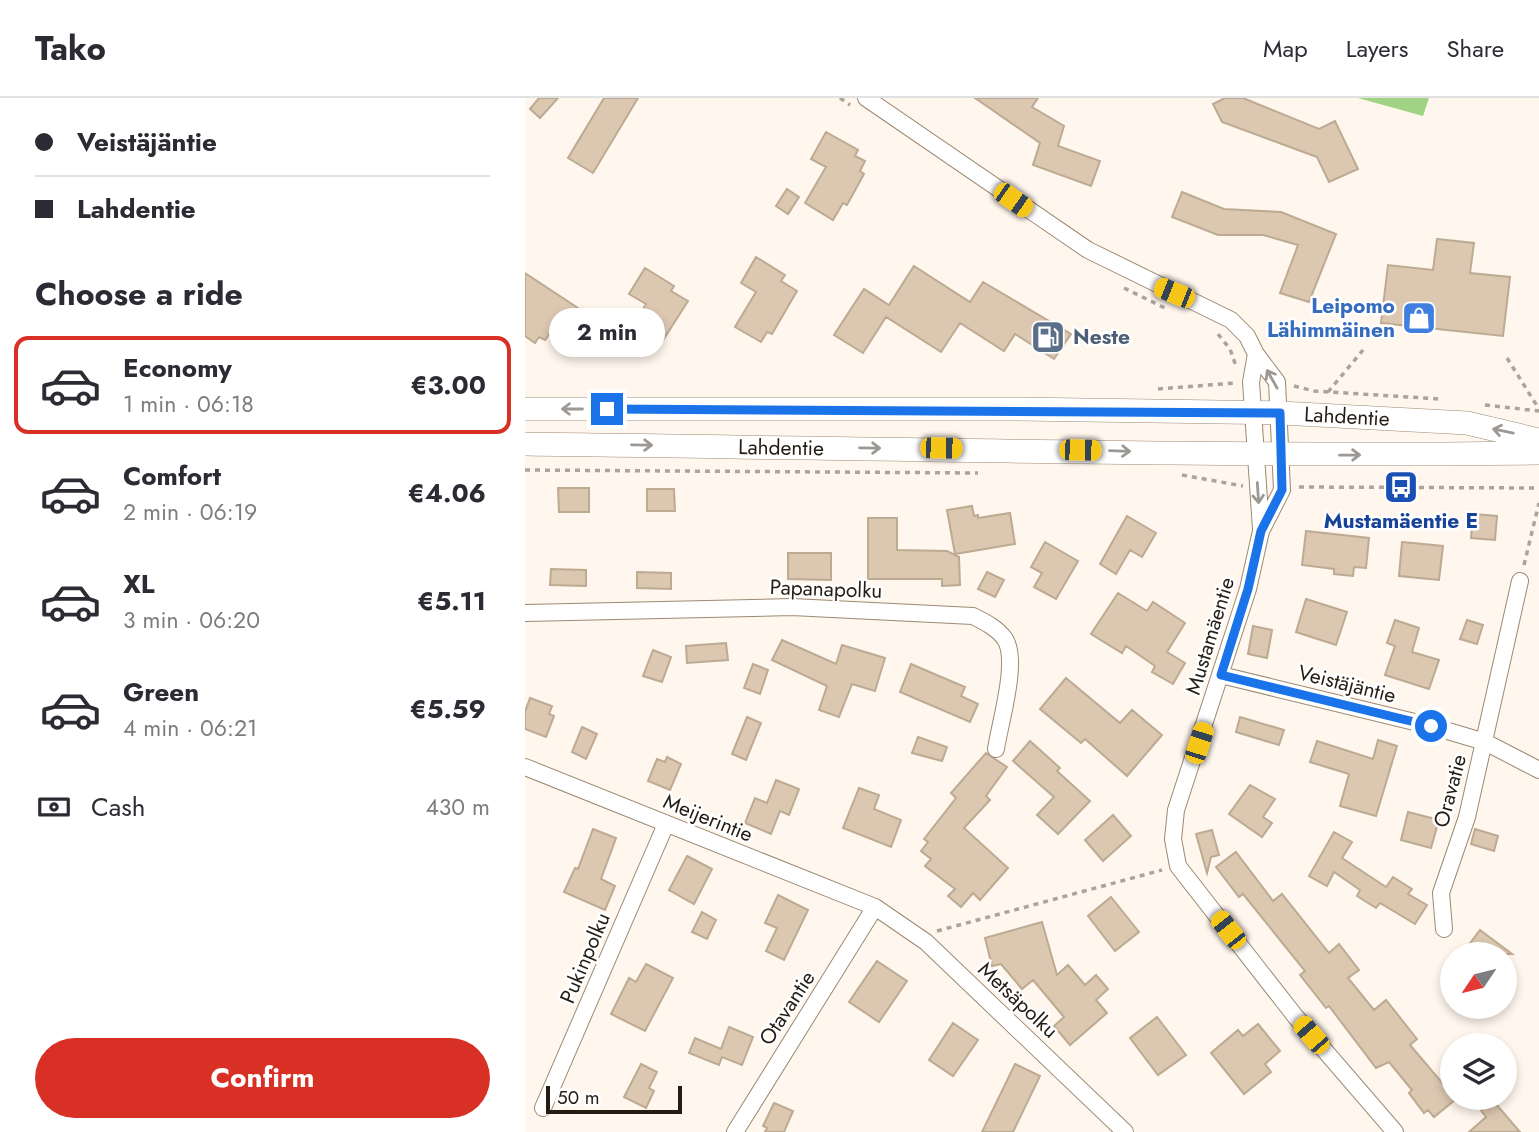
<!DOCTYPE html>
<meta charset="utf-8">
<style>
:root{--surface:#fff;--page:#f7f7f7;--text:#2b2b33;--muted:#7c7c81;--line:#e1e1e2;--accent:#d93025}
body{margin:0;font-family:Jost,sans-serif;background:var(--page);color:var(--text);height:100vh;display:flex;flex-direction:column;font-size:26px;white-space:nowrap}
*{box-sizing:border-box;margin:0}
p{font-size:23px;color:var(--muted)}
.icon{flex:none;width:38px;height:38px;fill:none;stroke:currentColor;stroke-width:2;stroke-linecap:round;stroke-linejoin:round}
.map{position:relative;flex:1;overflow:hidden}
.drawer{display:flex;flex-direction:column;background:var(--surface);width:525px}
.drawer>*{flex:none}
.guide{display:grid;align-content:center;height:154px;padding:0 35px;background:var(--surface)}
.needle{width:46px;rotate:235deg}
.controls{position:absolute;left:915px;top:844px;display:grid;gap:14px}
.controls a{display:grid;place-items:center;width:77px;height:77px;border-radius:50%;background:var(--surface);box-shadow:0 4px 10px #0003;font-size:35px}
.scale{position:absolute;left:21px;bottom:18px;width:136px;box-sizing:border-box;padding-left:7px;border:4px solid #241d14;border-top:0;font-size:19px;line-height:24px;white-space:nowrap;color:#241d14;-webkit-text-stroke:5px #fff;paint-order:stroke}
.end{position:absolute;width:32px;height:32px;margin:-16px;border:9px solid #1a73e8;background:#fff;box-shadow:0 0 0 4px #fff}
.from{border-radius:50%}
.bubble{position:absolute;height:49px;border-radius:24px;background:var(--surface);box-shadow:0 4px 10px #0003;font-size:23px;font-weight:700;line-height:49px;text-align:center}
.car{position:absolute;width:21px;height:42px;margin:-21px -10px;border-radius:9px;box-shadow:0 0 5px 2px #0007;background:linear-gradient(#f5c518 24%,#345 0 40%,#f5c518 0 76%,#345 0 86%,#f5c518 0)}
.guide b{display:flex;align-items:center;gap:24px;height:66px;font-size:26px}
.guide b+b{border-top:2px solid var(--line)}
.guide i{width:18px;height:18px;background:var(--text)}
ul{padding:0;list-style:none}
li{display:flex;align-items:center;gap:21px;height:98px;margin:0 14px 10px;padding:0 21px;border:4px solid transparent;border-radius:14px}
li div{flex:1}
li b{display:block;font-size:26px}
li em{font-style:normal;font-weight:700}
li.active{border-color:var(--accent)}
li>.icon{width:63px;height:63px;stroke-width:1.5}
h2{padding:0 35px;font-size:32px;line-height:84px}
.pay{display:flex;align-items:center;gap:18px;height:77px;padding:0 35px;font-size:26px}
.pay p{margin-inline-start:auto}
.action{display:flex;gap:14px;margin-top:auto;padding:14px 35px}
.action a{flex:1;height:80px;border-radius:42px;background:var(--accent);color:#fff;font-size:28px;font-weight:700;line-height:80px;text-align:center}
header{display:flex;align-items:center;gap:42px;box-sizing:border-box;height:98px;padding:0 35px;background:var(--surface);border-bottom:2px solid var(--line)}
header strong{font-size:33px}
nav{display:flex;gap:38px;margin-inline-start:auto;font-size:24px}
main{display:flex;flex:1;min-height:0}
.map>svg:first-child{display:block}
.forest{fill:#a0d383}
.building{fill:#dcc7b1;stroke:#bdaa93;stroke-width:2}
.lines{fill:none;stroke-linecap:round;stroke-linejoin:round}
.minor-casing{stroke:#9c8974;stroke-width:18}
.secondary-casing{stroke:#9c8974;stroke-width:24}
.path{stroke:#aca39a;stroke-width:3.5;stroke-dasharray:5 5;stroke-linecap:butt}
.minor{stroke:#fff;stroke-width:16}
.secondary{stroke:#fff;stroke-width:23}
.oneway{stroke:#9c9995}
.route{stroke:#1a73e8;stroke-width:9}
.labels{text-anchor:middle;stroke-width:5;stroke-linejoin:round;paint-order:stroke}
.shop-label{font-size:21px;font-weight:bold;fill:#366cbe;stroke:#fff;text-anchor:end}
.service-label{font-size:21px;font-weight:bold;fill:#4e5e75;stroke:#fff;text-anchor:start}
.street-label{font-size:21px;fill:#241d14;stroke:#fff}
.transit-label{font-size:21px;font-weight:bold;fill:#164399;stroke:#fff}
</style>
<header>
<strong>Tako</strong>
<nav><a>Map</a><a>Layers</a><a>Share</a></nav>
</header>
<main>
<section class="drawer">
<div class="guide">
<b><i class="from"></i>Veistäjäntie</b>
<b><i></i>Lahdentie</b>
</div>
<h2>Choose a ride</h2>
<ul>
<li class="active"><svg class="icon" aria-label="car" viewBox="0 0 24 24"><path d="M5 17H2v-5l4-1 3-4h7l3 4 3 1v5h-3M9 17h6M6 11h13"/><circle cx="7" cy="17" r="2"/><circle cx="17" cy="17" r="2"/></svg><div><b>Economy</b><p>1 min · 06:18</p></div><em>€3.00</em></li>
<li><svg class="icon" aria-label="car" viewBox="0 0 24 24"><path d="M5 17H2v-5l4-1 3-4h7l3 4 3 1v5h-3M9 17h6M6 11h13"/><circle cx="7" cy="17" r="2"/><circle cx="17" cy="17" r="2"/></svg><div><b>Comfort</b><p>2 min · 06:19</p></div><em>€4.06</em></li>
<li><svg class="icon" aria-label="car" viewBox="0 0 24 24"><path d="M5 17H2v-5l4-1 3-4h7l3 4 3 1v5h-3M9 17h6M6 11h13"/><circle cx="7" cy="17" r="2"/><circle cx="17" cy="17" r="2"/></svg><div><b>XL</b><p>3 min · 06:20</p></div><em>€5.11</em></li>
<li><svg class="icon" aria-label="car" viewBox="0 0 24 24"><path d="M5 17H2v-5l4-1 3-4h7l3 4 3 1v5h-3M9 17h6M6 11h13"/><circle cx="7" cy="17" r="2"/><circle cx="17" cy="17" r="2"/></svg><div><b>Green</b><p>4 min · 06:21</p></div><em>€5.59</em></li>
</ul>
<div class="pay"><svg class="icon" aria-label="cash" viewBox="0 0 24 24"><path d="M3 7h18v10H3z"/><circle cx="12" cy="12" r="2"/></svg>Cash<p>430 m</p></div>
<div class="action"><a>Confirm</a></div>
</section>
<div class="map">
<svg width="1014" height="1034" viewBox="0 0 1014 1034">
<rect width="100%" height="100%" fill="#fff6ed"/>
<path class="forest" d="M833,0H904L898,18Z"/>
<path class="building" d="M14,0H33L15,20L5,11Z
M79,0H113L68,75L43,60Z
M450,0H513L507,9L539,28L533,48L575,63L566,88L508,67L515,45Z
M700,0H718L794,31L810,23L833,71L804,84L792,59L697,24L688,6Z
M301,34L333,52L330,58L340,63L335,73L339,76L322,107L318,105L308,122L280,105L301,69L286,61Z
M262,91L274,99L263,116L251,108Z
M657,94L699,111L756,114L811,136L784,204L755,195L773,147L738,137H693L647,119Z
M912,141L949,145L945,175L985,179L978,238L856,225L863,167L908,172Z
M231,159L260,177L256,183L272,193L247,236L242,234L236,244L210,229L231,194L216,185Z
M389,168L445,204L458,184L546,236L529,261L490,236L479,253L435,225L416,254L361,219L338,255L309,237L339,191L364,207Z
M120,170L149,188L146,193L163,203L135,247L132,244L125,254L101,239L121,206L104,196Z
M0,175L53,210L34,239L26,234L20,242L14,239L10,245L0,238Z
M33,390H64V414H34Z
M122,391H149L150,413H122Z
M447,408L449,418L453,417V420L485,415L490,446L430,456L422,412Z
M948,416L972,418L970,442L946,440Z
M602,418L631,435L617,459L605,452L591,476L575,466Z
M343,420H372V452L422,453L434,459L435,487L417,488V481H343Z
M781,433L844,440L841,470L829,469L828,478L809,476V471L777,467Z
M520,444L553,463L531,501L509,489L517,475L506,469Z
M877,444L918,448L914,482L874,478Z
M263,455H306V482L263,481Z
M26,471L61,472V488L25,487Z
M112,474L146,475V491L112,490Z
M462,474L479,482L470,499L453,491Z
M593,495L622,513L628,504L660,525L642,554L660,565L648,586L627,574L630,568L601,548L597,555L566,536Z
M781,501L822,514L811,547L771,534Z
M870,522L894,530L887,554L914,562L904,591L860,577L870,548L862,545Z
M942,522L958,527L952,546L935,541Z
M728,528L747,532L742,560L723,556Z
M257,542L311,566L317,547L360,560L350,593L327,586L314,619L294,612L302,588L247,562Z
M201,545L203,562L162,565L161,548Z
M128,552L146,559L137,584L118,578Z
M228,566L243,572L235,596L219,590Z
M386,566L440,589L436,598L453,606L445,624L375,594Z
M541,580L595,625L607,612L637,637L602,678L560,641L556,645L515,611Z
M5,600L27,608L24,616L29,618L21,639L0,631V614Z
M222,619L236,625L221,662L207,656Z
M715,619L759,632L754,647L711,634Z
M57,629L72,636L61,661L47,654Z
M393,639L422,649L417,663L387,655Z
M853,642L872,648L851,718L815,708L824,676L785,664L792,643L848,661Z
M505,643L535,670L532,673L565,703L533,736L512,717L529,699L488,663Z
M461,655L482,669L461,698L465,702L439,730L483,770L455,802L448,795L436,809L423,798L430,791L400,768L406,761L396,753L403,744L399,741L431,700L426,695Z
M142,659L156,666L145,692L123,683L132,661L140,664Z
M251,682L274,691L264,717L255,713L246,736L220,725L230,700L242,705Z
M725,687L750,701L738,719L747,725L737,739L704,716Z
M334,690L354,697L349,711L376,722L366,749L318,730Z
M883,714L914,722L906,750L876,742Z
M588,717L606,738L578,763L560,742Z
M68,731L91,740L76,781L90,788L80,812L39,794L50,770L53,771Z
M950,731L973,738L969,753L946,746Z
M687,732L694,757L686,759L682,775L671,736Z
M809,734L827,744L817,760L861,789L868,779L887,791L883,796L902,807L890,826L855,805L851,810L832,798L835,792L809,774L802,788L784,778Z
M711,754L748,803L757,796L804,855L814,846L834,872L823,880L849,912L861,902L892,941L885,947L931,1001L909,1019L903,1012L899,1015L884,995L887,992L864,964L851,970L804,908L801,910L775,877L780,873L718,796L714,799L691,769Z
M162,758L187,771L169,806L144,792Z
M253,797L283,812L259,862L241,853L252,830L240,825Z
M586,799L614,834L590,853L563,818Z
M177,814L191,822L182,841L167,834Z
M517,824L532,877L543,867L560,887L571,877L583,891L571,902L582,915L545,947L529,928L539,919L508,882L497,891L476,866L467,868L460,840Z
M955,832L987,856H953L943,848Z
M352,863L382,883L354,924L324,904Z
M121,866L148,880L120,933L86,916L104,880L111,884Z
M632,919L661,957L633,977L605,940Z
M428,925L453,942L428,978L404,962Z
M733,926L755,953L740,966L746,974L719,996L686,955L713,932L718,938Z
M204,929L228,939L217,967L197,959L194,967L164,955L170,940L196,951Z
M116,966L132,974L124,990L129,993L121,1010L99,999Z
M490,966L515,978L488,1034H457Z
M946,999H965L995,1034H944L961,1019Z
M249,1005L268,1013L259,1034H240L242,1030L238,1028Z"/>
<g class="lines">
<g class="minor-casing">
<path id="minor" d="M341,0L563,152L706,222L722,238L731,256L752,284L757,392L736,433L723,491L651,712L648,741L653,768L770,918L870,1034
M731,256L726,284L736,431
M0,515L267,509L448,518C460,524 472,530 480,541C494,563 475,624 471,651
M696,577L906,628L960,644L1014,672
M0,669L350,809L401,844L600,1034
M919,831L916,795L942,719L995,483
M18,1010L141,726
M210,1034L350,809"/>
</g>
<g class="secondary-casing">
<g id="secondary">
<path id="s1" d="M0,311H493L756,315L942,325L1014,342"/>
<path id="s2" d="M0,346C338,350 676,359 1014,355"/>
</g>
</g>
<path class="path" d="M315,0L325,7
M599,190L642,211
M693,236L705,251L711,268
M982,260L1014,311
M769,288L789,293L915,301
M633,291L710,285
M803,294L838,252
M960,307L1014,313
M0,372L453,375
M657,377L718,388
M774,389L1014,390
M999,467L1014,405
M412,833L637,772"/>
<use href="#minor" class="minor"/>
<use href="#secondary" class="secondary"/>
</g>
<defs><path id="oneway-shaft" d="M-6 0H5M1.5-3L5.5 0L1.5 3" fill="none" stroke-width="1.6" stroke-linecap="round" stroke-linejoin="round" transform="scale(1.75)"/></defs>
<g class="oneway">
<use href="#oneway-shaft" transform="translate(747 281) rotate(-119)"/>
<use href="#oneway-shaft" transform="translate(47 311) rotate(-180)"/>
<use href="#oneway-shaft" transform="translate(978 333) rotate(-168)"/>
<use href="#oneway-shaft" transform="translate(117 347) rotate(1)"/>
<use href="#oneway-shaft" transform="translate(345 350) rotate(1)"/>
<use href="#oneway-shaft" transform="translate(595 353) rotate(2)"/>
<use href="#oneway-shaft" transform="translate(825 357) rotate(-1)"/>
<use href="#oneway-shaft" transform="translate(733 395) rotate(86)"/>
</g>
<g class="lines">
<path class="route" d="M82,311L755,315L757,392L736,433L723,491L696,577L906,628"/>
</g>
<defs>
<g id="shop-square" transform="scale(1.75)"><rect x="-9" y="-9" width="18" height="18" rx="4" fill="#3f7fe0" stroke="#fff"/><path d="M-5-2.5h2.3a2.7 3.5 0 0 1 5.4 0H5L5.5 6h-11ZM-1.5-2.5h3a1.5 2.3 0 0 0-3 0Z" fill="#fff"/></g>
<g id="fuel-square" transform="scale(1.75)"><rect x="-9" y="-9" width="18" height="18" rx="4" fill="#5c6f8a" stroke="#fff"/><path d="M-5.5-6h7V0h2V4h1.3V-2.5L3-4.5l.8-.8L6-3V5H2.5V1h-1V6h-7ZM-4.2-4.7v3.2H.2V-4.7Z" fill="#fff"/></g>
<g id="bus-square" transform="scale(1.75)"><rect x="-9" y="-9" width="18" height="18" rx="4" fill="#1a4fb4" stroke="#fff"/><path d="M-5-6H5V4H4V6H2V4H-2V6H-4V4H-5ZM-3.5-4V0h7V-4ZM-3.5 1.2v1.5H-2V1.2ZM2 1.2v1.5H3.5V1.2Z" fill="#fff"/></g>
</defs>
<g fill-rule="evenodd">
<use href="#shop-square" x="894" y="220"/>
<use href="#fuel-square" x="523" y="239"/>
<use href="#bus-square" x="876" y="389"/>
</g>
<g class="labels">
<g class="shop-label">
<text x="870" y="215">Leipomo<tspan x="870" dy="24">Lähimmäinen</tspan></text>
</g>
<g class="service-label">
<text x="548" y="246">Neste</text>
</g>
<g class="street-label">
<text dy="7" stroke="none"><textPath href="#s1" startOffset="822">Lahdentie</textPath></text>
<text dy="7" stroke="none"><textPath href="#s2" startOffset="256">Lahdentie</textPath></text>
<text transform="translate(301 491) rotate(2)" y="7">Papanapolku</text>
<text transform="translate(685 538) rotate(-73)" y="7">Mustamäentie</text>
<text transform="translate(822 586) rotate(14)" y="7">Veistäjäntie</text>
<text transform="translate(925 693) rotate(-75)" y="7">Oravatie</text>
<text transform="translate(183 720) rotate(22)" y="7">Meijerintie</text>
<text transform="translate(60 860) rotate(-67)" y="7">Pukinpolku</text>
<text transform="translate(493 902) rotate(43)" y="7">Metsäpolku</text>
<text transform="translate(262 910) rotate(-57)" y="7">Otavantie</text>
</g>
<g class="transit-label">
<text x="876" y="430">Mustamäentie E</text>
</g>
</g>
</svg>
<div class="controls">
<a><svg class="needle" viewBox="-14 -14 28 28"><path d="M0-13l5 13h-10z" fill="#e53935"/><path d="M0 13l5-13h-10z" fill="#7c7c81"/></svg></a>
<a><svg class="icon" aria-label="layers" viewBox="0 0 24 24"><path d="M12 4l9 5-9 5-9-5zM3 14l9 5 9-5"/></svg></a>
</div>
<div class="scale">50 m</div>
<i class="end from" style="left:906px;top:628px"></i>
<i class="end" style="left:82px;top:311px"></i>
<div class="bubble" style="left:24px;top:210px;width:116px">2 min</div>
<i class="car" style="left:488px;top:102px;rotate:125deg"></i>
<i class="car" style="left:649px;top:195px;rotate:292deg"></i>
<i class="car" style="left:416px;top:350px;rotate:91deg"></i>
<i class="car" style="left:555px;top:352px;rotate:91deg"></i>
<i class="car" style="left:674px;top:645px;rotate:18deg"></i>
<i class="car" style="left:703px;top:832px;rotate:322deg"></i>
<i class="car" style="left:786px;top:937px;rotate:319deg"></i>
</div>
</main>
